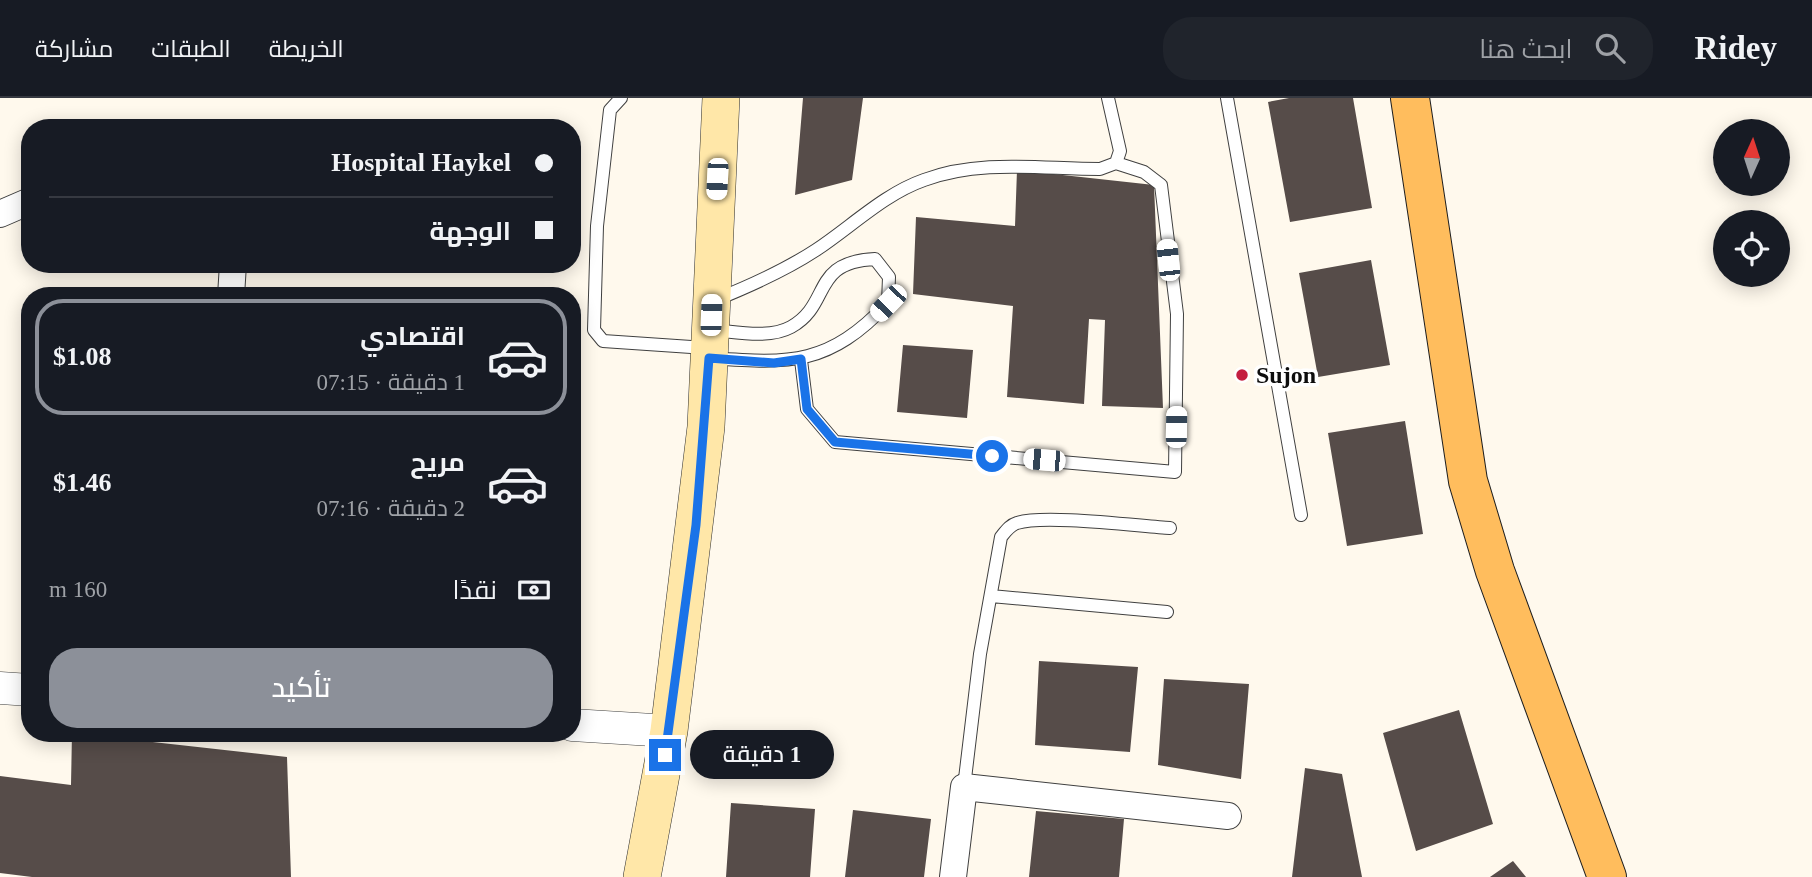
<!DOCTYPE html>
<html lang="ar">
<meta charset="utf-8">
<style>
:root{--surface:#171b24;--page:#20242c;--text:#f1f3f6;--muted:#9ea1a6;--line:#363941;--accent:#8c9099}
body{margin:0;font-family:"Times New Roman",Cairo,serif;background:var(--page);color:var(--text);direction:rtl;height:100vh;display:flex;flex-direction:column;font-size:26px;white-space:nowrap}
*{box-sizing:border-box;margin:0}
p{font-size:23px;color:var(--muted)}
.icon{flex:none;width:38px;height:38px;fill:none;stroke:currentColor;stroke-width:2;stroke-linecap:round;stroke-linejoin:round}
.map{position:relative;flex:1;overflow:hidden;direction:ltr}
.panel{position:absolute;left:21px;top:189px;width:560px;height:455px;display:flex;flex-direction:column;background:var(--surface);border-radius:28px;box-shadow:0 4px 18px #0003;direction:rtl}
.panel>*{flex:none}
.top-card{position:absolute;left:21px;top:21px;width:560px;height:154px;border-radius:28px;box-shadow:0 4px 18px #0003;direction:rtl;display:grid;align-content:center;height:154px;padding:0 28px;background:var(--surface)}
.needle{width:46px;rotate:3deg}
.fabs{position:absolute;left:1713px;top:21px;display:grid;gap:14px}
.fabs a{display:grid;place-items:center;width:77px;height:77px;border-radius:50%;background:var(--surface);box-shadow:0 4px 18px #0003;font-size:35px}
.end{position:absolute;width:32px;height:32px;margin:-16px;border:9px solid #1a73e8;background:#fff;box-shadow:0 0 0 4px #fff}
.from{border-radius:50%}
.bubble{position:absolute;height:49px;border-radius:24px;background:var(--surface);box-shadow:0 4px 18px #0003;font-size:23px;font-weight:600;line-height:49px;text-align:center;direction:rtl}
.car{position:absolute;width:21px;height:42px;margin:-21px -10px;border-radius:9px;box-shadow:0 0 5px 2px #0007;background:linear-gradient(#fff 24%,#345 0 40%,#fff 0 76%,#345 0 86%,#fff 0)}
.top-card b{display:flex;align-items:center;gap:24px;height:66px;font-size:26px}
.top-card b+b{border-top:2px solid var(--line)}
.top-card i{width:18px;height:18px;background:var(--text)}
ul{padding:12px 0 0;list-style:none}
li{display:flex;align-items:center;gap:21px;height:116px;margin:0 14px 10px;padding:0 14px;border:4px solid transparent;border-radius:28px}
li div{flex:1}
li b{display:block;font-size:26px}
li em{font-style:normal;font-weight:600}
li.current{border-color:var(--accent)}
li>.icon{width:63px;height:63px;stroke-width:1.5}
.pay{display:flex;align-items:center;gap:18px;height:77px;padding:0 28px;font-size:26px}
.pay p{margin-inline-start:auto}
.action{display:flex;gap:14px;margin-top:auto;padding:14px 28px}
.action a{flex:1;height:80px;border-radius:28px;background:var(--accent);color:#fff;font-size:28px;font-weight:600;line-height:80px;text-align:center}
header{display:flex;align-items:center;gap:42px;box-sizing:border-box;height:98px;padding:0 35px;background:var(--surface);border-bottom:2px solid var(--line)}
header strong{font-size:33px}
nav{display:flex;gap:38px;margin-inline-start:auto;font-size:24px}
.search{width:490px;height:63px;background:var(--page);display:flex;align-items:center;gap:18px;box-sizing:border-box;padding:0 24px;border-radius:28px;color:var(--muted);font-size:26px}
.map>svg:first-child{display:block}
.building{fill:#564c49}
.lines{fill:none;stroke-linecap:round;stroke-linejoin:round}
.service-casing{stroke:#404040;stroke-width:14}
.minor-casing{stroke:#404040;stroke-width:28}
.tertiary-casing{stroke:#404040;stroke-width:33}
.secondary-casing{stroke:#2f2f2f;stroke-width:38}
.primary-casing{stroke:#1e1e1e;stroke-width:40}
.service{stroke:#fff;stroke-width:12}
.minor{stroke:#fff;stroke-width:26}
.tertiary{stroke:#fff;stroke-width:32}
.secondary{stroke:#ffe7a8;stroke-width:37}
.primary{stroke:#ffbd5d;stroke-width:38}
.route{stroke:#1a73e8;stroke-width:9}
.poi-dot{fill:#c41f41;stroke:#fff;stroke-width:2.5}
.labels{text-anchor:middle;stroke-width:7;stroke-linejoin:round;paint-order:stroke}
.poi-label{font-size:24px;font-weight:bold;fill:#0d0d0d;stroke:#fff;text-anchor:start}
</style>
<header>
<strong>Ridey</strong>
<div class="search"><svg class="icon" aria-label="search" viewBox="0 0 24 24"><circle cx="10" cy="10" r="6"/><path d="M15 15l6 6"/></svg>ابحث هنا</div>
<nav><a>الخريطة</a><a>الطبقات</a><a>مشاركة</a></nav>
</header>
<div class="map">
<svg width="1812" height="779" viewBox="0 0 1812 779">
<rect width="100%" height="100%" fill="#fff9ed"/>
<path class="building" d="M803,0H863L852,82L795,97Z
M1289,0H1353L1372,110L1290,124L1268,4Z
M1017,72L1154,87L1163,310L1102,308L1105,222L1089,221L1084,306L1007,299L1013,208L913,196L916,119L1015,128Z
M1371,162L1390,267L1318,279L1299,175Z
M903,247L973,252L967,320L897,314Z
M1405,323L1423,436L1347,448L1328,335Z
M1039,563L1138,569L1130,654L1035,647Z
M1164,581L1249,586L1241,681L1158,667Z
M1459,612L1493,726L1416,753L1383,635Z
M72,635L287,659L291,779H32L0,775V678L71,687Z
M1305,670L1342,676L1362,779H1292Z
M731,705L815,711L810,779H726Z
M853,712L931,721L924,779H845Z
M1036,713L1124,721L1119,779H1029Z
M1513,763L1526,779H1490Z"/>
<g class="lines">
<g class="service-casing">
<path id="service" d="M621,0L610,12L597,128L594,232L603,243L706,250
M1227,0L1301,417
M715,202C750,188 784,173 816,152C851,129 884,96 924,82C980,61 1041,71 1100,71L1116,65L1120,53L1108,0
M711,260C792,266 829,267 888,205L889,179L875,161C810,164 832,206 791,229C769,241 737,234 714,232
M801,262L807,311L835,344L1175,374L1177,216L1161,87L1144,74L1116,65
M991,498L1167,514
M964,689L980,556L1001,439C1006,433 1010,427 1017,425C1043,416 1138,428 1170,430"/>
</g>
<g class="minor-casing">
<path id="minor" d="M0,116L30,103
M231,198L233,166
M953,779L964,689L1228,718"/>
</g>
<g class="tertiary-casing">
<path id="tertiary" d="M0,590L30,592
M572,627L669,633"/>
</g>
<g class="secondary-casing">
<path id="secondary" d="M642,779L669,633L706,329L721,0"/>
</g>
<g class="primary-casing">
<path id="primary" d="M1410,0L1468,383L1495,473L1607,779"/>
</g>
<use href="#service" class="service"/>
<use href="#minor" class="minor"/>
<use href="#tertiary" class="tertiary"/>
<use href="#secondary" class="secondary"/>
<use href="#primary" class="primary"/>
</g>
<g class="lines">
<path class="route" d="M665,657L696,427L709,260L774,265L801,261L807,311L835,344L992,358"/>
</g>
<circle class="poi-dot" cx="1242" cy="277" r="7"/>
<g class="labels">
<g class="poi-label">
<text x="1256" y="285">Sujon</text>
</g>
</g>
</svg>
<div class="fabs">
<a><svg class="needle" viewBox="-14 -14 28 28"><path d="M0-13l5 13h-10z" fill="#e53935"/><path d="M0 13l5-13h-10z" fill="#9ea1a6"/></svg></a>
<a><svg class="icon" aria-label="locate" viewBox="0 0 24 24"><circle cx="12" cy="12" r="6"/><path d="M12 2v4M12 18v4M2 12h4M18 12h4"/></svg></a>
</div>
<i class="end from" style="left:992px;top:358px"></i>
<i class="end" style="left:665px;top:657px"></i>
<div class="bubble" style="left:690px;top:632px;width:144px">1 دقيقة</div>
<i class="car" style="left:717px;top:81px;rotate:183deg"></i>
<i class="car" style="left:1168px;top:162px;rotate:354deg"></i>
<i class="car" style="left:888px;top:205px;rotate:224deg"></i>
<i class="car" style="left:711px;top:217px;rotate:2deg"></i>
<i class="car" style="left:1176px;top:329px;rotate:1deg"></i>
<i class="car" style="left:1044px;top:362px;rotate:275deg"></i>
<div class="top-card">
<b><i class="from"></i>Hospital Haykel</b>
<b><i></i>الوجهة</b>
</div>
<section class="panel">
<ul>
<li class="current"><svg class="icon" aria-label="car" viewBox="0 0 24 24"><path d="M5 17H2v-5l4-1 3-4h7l3 4 3 1v5h-3M9 17h6M6 11h13"/><circle cx="7" cy="17" r="2"/><circle cx="17" cy="17" r="2"/></svg><div><b>اقتصادي</b><p>1 دقيقة · 07:15</p></div><em>$1.08</em></li>
<li><svg class="icon" aria-label="car" viewBox="0 0 24 24"><path d="M5 17H2v-5l4-1 3-4h7l3 4 3 1v5h-3M9 17h6M6 11h13"/><circle cx="7" cy="17" r="2"/><circle cx="17" cy="17" r="2"/></svg><div><b>مريح</b><p>2 دقيقة · 07:16</p></div><em>$1.46</em></li>
</ul>
<div class="pay"><svg class="icon" aria-label="cash" viewBox="0 0 24 24"><path d="M3 7h18v10H3z"/><circle cx="12" cy="12" r="2"/></svg>نقدًا<p>160 m</p></div>
<div class="action"><a>تأكيد</a></div>
</section>
</div>
